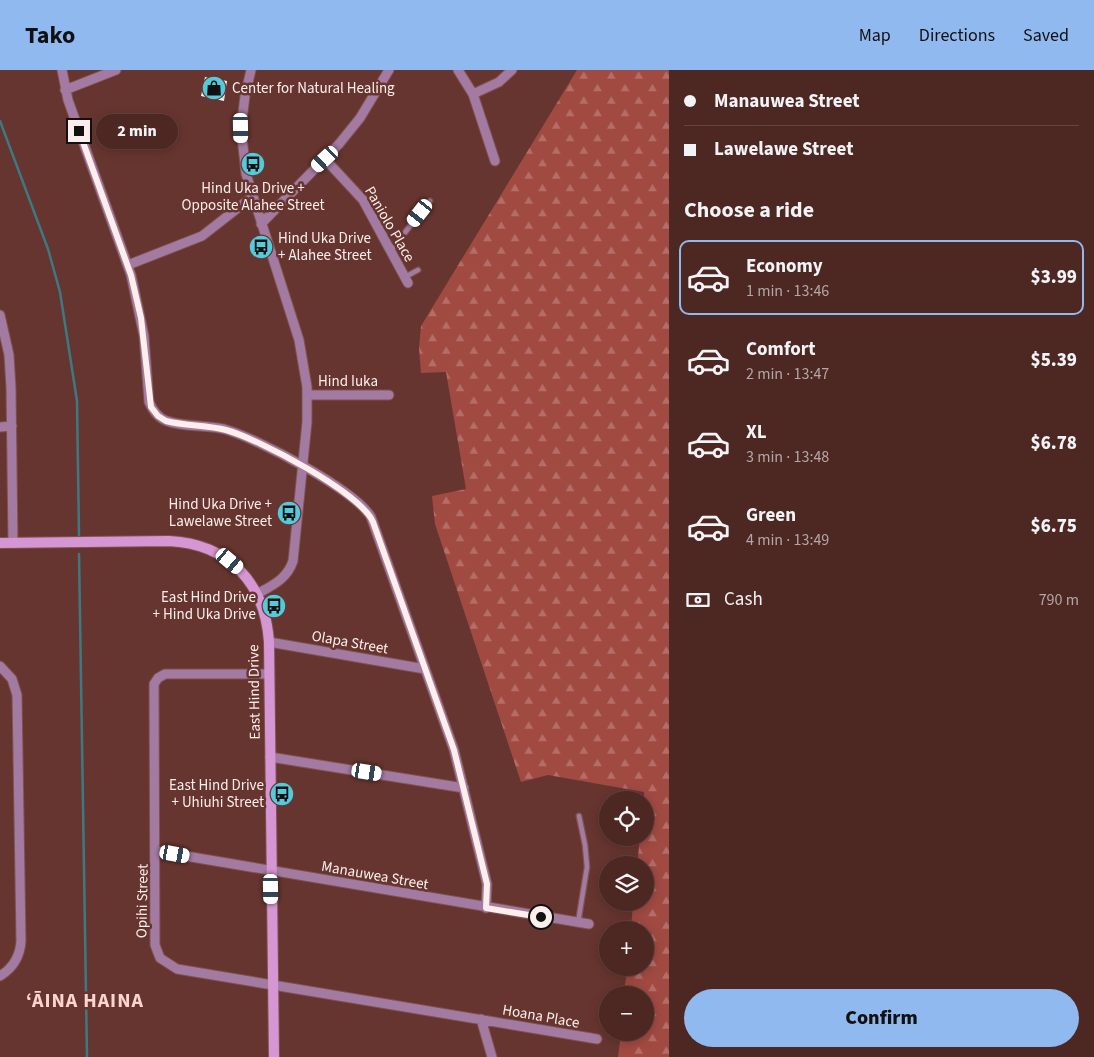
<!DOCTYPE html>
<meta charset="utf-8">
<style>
:root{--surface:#4d2823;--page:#573430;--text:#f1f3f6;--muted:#b3a6a6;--line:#644441;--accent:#90b9f0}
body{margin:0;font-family:"Source Sans 3",sans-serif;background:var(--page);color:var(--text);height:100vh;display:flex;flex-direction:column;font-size:19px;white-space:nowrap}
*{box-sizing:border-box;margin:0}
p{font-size:16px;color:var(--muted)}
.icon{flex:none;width:28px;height:28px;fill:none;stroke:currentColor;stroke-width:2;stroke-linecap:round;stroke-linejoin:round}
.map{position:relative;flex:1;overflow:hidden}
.panel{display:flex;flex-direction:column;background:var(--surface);width:425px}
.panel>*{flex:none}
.hud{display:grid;align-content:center;height:110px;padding:0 15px;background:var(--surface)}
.fabs{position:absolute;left:599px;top:721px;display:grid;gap:10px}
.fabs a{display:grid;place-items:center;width:55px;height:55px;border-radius:50%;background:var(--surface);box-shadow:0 2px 12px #0003,0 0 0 1px var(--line);font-size:25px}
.end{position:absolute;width:22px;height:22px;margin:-11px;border:6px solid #fbeeec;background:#111;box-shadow:0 0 0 2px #111}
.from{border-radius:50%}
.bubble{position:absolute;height:35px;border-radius:18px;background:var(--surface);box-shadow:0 2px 12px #0003,0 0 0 1px var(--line);font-size:16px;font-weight:800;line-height:35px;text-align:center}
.car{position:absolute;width:15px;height:30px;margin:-15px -8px;border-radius:6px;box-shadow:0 0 4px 1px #0007;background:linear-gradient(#fff 24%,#345 0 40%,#fff 0 76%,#345 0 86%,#fff 0)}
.hud b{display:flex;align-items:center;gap:18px;height:48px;font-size:19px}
.hud b+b{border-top:1px solid var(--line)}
.hud i{width:12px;height:12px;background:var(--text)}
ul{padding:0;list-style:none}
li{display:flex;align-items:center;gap:15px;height:75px;margin:0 10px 8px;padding:0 5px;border:2px solid transparent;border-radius:10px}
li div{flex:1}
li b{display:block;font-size:19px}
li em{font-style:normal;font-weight:800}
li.current{border-color:var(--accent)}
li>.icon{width:45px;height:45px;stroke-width:1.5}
h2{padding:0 15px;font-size:22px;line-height:60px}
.pay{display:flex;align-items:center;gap:12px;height:55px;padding:0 15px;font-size:19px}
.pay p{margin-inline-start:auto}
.cta{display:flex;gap:10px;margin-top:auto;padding:10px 15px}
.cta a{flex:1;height:58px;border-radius:30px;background:var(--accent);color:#111;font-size:20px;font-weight:800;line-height:58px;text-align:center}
header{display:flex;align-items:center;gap:30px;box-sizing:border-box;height:70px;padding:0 25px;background:var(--accent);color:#111}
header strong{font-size:24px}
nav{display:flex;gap:28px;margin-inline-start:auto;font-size:18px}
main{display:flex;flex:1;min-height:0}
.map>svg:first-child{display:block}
.forest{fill:url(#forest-firs)}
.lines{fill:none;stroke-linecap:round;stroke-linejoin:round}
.stream{stroke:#3c7a83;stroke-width:2.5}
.building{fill:url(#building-back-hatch)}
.lane-casing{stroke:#7f534d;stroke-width:7}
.street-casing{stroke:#7f534d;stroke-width:11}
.secondary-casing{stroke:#7f534d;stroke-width:12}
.lane{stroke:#a37aa1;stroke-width:4.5}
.street{stroke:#a37aa1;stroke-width:9}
.secondary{stroke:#d696d4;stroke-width:10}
.route{stroke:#fbeeec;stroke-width:6}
.labels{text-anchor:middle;stroke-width:5;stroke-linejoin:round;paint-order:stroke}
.poi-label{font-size:15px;fill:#fbeeec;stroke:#67352f;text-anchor:end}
.street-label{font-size:15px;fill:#fbeeec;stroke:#67352f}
.district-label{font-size:20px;font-weight:bold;letter-spacing:1px;fill:#fcd5d0;stroke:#67352f}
</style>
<header>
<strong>Tako</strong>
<nav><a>Map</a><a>Directions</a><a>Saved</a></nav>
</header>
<main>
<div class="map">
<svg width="669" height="987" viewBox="0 0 669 987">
<defs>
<pattern id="forest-firs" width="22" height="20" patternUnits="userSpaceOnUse" patternTransform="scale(1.25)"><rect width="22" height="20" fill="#a14a42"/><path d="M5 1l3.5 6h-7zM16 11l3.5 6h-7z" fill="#b46d67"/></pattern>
<pattern id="building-back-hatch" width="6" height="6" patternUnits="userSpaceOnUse" patternTransform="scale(1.25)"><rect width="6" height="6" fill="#f4f4f4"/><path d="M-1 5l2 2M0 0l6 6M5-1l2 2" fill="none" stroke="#d2d1d1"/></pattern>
</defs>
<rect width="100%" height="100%" fill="#67352f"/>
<path class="forest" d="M577,0H669V987H618L621,963L645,962V925H624L627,898H645V860H631L633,833L645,832V795H637L640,768H645L644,722L548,705L521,712L435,454L432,426L466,419L446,302L421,303L419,278L421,256Z"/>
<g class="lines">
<path class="stream" d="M0,51L48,179L60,222L77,331L79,465
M79,484L87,987"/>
</g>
<path class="building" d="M205,7L227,11L224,31L201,26Z"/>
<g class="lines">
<g class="lane-casing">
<path id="lane" d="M391,180L430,131
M405,207L418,200
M578,853L587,797L585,775L579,746"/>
</g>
<g class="street-casing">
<path id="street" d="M62,0L68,30L131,205L144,266L149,332C153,341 158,348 167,351C183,357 206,355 224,359C257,368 355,420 371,447L454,680L487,814L486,838
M251,0L245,26L241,58L246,104L299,270L307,317V352L293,491C287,509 273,515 257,524
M458,0L473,24L495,91
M65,20L116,0
M473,24L499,12L512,0
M325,89L363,130L408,213
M261,154L339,74L360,48L389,0
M128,195L202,166L252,127
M0,245L9,285L11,318L13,473
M307,325H389
M0,357L12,356
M269,572L425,599
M0,596L12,609L17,625L21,871C20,887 13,898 0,906
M268,604H165L158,608L154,614L155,875L160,888L177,899L597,969
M270,687L464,718
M156,781L589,854
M481,949L492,987"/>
</g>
<g class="secondary-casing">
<path id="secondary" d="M0,473L169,471C229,474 265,513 269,572L274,987"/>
</g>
<use href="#lane" class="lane"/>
<use href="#street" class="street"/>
<use href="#secondary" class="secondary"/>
</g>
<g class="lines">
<path class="route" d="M79,61L131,205L141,248L151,337L158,346L166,351C185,356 207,355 226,360C259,369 361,423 373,452L454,680L487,814L486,838L541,847"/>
</g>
<defs>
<g id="shop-disc" transform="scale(1.25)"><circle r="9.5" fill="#53cbdb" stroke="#67352f"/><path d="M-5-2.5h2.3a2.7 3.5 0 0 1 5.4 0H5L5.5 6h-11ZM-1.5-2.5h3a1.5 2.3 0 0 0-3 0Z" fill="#111"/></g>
<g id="bus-disc" transform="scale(1.25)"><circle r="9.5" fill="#53cbdb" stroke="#67352f"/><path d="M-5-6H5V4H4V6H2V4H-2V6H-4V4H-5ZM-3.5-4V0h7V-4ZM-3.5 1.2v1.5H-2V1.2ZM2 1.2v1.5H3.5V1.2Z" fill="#111"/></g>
</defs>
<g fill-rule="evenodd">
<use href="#shop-disc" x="214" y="18"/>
<use href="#bus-disc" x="253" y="94"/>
<use href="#bus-disc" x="261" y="177"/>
<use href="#bus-disc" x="289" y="443"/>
<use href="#bus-disc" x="274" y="536"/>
<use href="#bus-disc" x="282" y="724"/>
</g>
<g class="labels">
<g class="poi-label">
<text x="232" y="23" text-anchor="start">Center for Natural Healing</text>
<text x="253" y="123" text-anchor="middle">Hind Uka Drive +<tspan x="253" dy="17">Opposite Alahee Street</tspan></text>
<text x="278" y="173" text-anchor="start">Hind Uka Drive<tspan x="278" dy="17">+ Alahee Street</tspan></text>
<text x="272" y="439">Hind Uka Drive +<tspan x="272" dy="17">Lawelawe Street</tspan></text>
<text x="256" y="532">East Hind Drive<tspan x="256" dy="17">+ Hind Uka Drive</tspan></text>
<text x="264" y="720">East Hind Drive<tspan x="264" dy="17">+ Uhiuhi Street</tspan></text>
</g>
<g class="street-label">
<text transform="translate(390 154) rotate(60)" y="5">Paniolo Place</text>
<text x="348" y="316">Hind Iuka</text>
<text transform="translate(350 572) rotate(10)" y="5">Olapa Street</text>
<text transform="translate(254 622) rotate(-91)" y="5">East Hind Drive</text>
<text transform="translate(375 805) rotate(10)" y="5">Manauwea Street</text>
<text transform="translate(142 831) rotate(-89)" y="5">Opihi Street</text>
<text transform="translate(541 946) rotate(10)" y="5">Hoana Place</text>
</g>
<g class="district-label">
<text x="85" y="937">‘ĀINA HAINA</text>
</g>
</g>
</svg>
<div class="fabs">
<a><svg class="icon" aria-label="locate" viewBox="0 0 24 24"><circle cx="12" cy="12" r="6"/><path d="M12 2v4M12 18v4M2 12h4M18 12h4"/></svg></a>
<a><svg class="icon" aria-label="layers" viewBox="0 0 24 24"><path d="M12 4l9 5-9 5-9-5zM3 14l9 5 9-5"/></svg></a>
<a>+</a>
<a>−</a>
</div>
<i class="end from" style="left:541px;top:847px"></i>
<i class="end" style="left:79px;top:61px"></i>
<div class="bubble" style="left:96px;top:44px;width:82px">2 min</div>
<i class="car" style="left:241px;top:58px;rotate:179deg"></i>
<i class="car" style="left:325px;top:89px;rotate:227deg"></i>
<i class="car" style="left:420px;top:143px;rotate:218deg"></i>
<i class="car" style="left:230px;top:491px;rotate:130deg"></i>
<i class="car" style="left:367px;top:702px;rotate:99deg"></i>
<i class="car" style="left:175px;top:784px;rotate:100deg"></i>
<i class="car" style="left:271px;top:819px;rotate:179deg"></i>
</div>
<section class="panel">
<div class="hud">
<b><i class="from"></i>Manauwea Street</b>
<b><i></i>Lawelawe Street</b>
</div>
<h2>Choose a ride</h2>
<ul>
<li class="current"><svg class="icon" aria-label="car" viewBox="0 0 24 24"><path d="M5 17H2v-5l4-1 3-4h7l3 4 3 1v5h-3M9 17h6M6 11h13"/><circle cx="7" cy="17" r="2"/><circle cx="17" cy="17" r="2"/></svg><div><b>Economy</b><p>1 min · 13:46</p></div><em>$3.99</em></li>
<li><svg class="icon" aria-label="car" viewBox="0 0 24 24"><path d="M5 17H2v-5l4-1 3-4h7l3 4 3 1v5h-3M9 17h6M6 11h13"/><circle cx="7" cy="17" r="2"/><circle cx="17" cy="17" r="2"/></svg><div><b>Comfort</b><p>2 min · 13:47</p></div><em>$5.39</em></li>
<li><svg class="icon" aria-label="car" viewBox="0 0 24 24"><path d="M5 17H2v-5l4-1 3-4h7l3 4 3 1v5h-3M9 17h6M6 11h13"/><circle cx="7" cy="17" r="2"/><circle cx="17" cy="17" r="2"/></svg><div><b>XL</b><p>3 min · 13:48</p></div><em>$6.78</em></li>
<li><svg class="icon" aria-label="car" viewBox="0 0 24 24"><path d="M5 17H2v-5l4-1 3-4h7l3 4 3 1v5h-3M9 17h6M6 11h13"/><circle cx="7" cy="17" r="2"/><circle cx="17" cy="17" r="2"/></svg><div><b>Green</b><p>4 min · 13:49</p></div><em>$6.75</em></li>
</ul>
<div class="pay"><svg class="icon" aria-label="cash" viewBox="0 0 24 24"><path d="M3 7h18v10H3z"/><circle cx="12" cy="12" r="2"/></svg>Cash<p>790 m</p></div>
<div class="cta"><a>Confirm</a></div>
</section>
</main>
